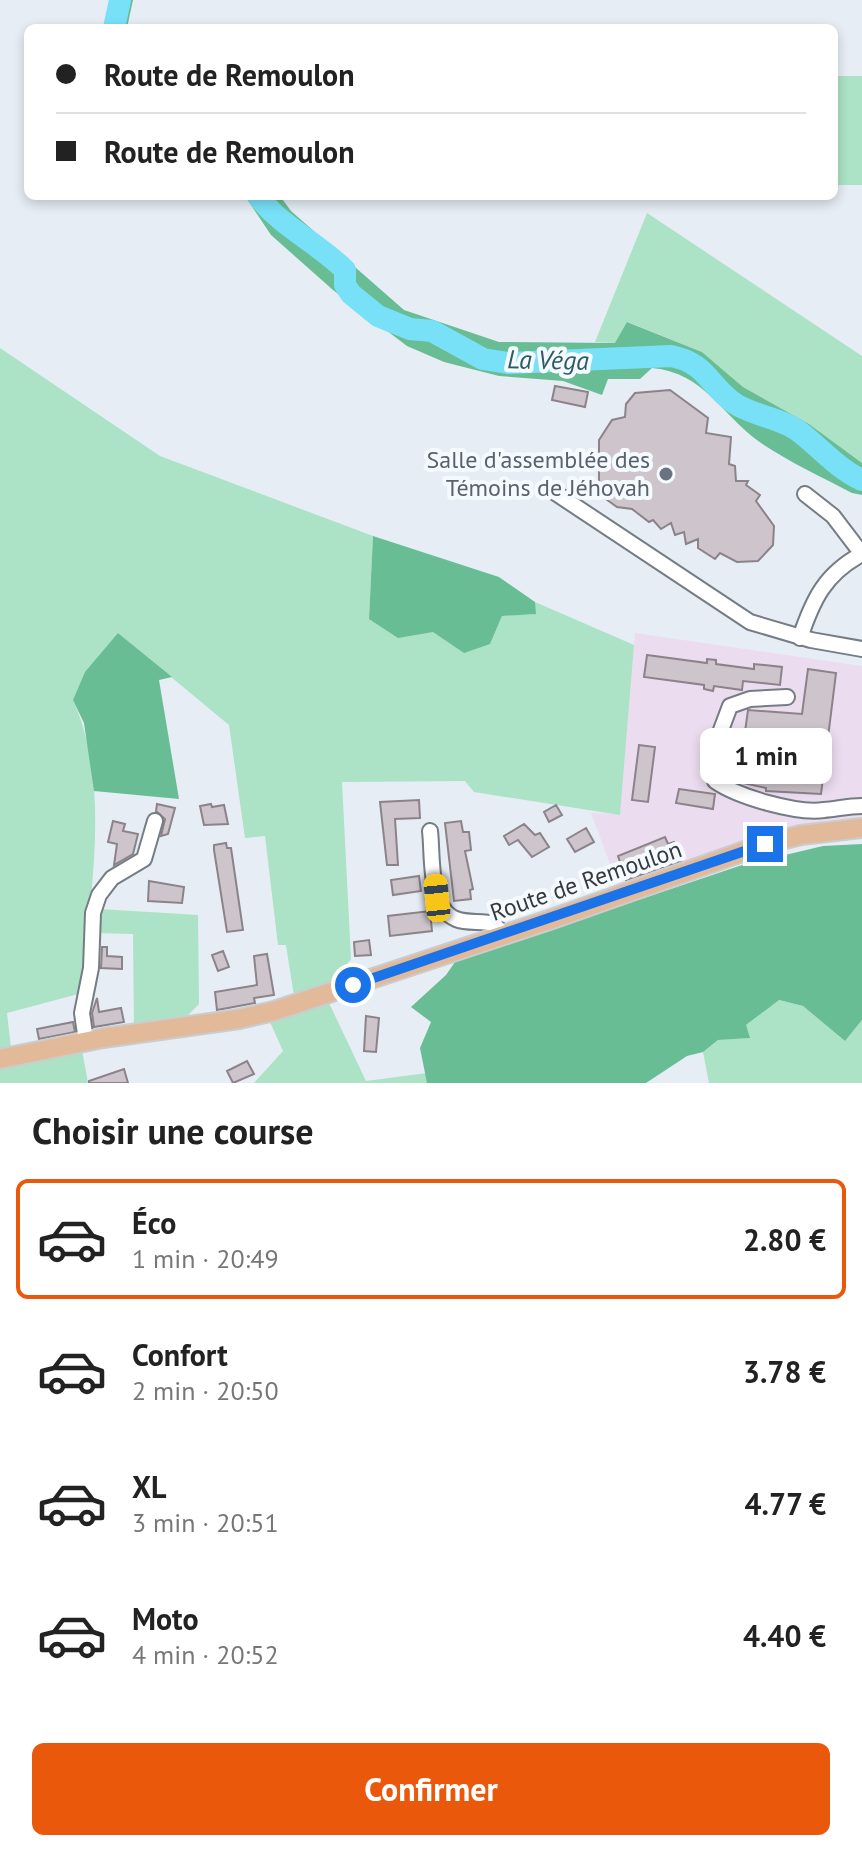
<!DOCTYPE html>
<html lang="fr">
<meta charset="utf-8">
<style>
:root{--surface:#fff;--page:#f6f6f6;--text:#222;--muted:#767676;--line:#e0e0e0;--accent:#ea580c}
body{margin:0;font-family:"PT Sans",sans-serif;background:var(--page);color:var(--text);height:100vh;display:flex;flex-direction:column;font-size:30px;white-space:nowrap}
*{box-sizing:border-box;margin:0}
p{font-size:26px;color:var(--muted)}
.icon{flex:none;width:44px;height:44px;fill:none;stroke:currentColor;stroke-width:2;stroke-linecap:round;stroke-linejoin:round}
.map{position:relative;height:1083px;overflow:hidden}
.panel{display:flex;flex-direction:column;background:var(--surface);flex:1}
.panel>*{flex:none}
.top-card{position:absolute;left:24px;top:24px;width:814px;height:176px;border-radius:12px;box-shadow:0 4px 12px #0003;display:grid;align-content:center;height:176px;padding:0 32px;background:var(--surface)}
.end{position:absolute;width:36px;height:36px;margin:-18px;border:10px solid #1a73e8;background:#fff;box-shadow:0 0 0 4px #fff}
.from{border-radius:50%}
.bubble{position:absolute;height:56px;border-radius:12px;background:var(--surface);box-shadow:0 4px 12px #0003;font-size:26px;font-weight:600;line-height:56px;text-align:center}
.car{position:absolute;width:24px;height:48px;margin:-24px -12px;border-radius:10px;box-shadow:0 0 6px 2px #0007;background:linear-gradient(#f5c518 24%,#345 0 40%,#f5c518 0 76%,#345 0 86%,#f5c518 0)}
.top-card b{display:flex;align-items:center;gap:28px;height:76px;font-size:30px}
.top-card b+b{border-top:2px solid var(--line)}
.top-card i{width:20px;height:20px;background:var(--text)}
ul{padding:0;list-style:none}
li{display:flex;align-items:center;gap:24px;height:120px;margin:0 16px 12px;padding:0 16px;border:4px solid transparent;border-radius:12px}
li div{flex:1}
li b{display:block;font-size:30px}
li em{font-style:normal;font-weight:600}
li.selected{border-color:var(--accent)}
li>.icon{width:72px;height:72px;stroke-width:1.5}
h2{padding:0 32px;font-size:36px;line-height:96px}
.button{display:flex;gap:16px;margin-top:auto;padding:16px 32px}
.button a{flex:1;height:92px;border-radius:12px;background:var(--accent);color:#fff;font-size:32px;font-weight:600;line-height:92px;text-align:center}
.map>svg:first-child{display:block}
.industrial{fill:#ecdcef}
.green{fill:#ace2c5}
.forest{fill:#69bd94}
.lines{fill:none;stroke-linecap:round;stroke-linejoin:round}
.river{stroke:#78e1f8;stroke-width:22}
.building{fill:#cec5cc;stroke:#8b8389;stroke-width:2}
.minor-casing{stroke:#757c83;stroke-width:18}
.major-casing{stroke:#cbcccd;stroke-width:22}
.minor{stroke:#fff;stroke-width:14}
.major{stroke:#e2b999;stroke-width:18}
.route{stroke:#1a73e8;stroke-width:10}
.worship-dot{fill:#6b7280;stroke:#f5faff;stroke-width:3}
.labels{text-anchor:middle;stroke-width:8;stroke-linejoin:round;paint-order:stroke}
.worship-label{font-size:24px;fill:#5b616d;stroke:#f5faff;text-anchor:end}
.street-label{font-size:24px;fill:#373a3d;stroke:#f5faff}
.water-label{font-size:26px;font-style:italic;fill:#2d5b65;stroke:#f5faff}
</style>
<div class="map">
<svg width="862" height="1083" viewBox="0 0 862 1083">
<rect width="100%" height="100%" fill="#e6edf5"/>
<path class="industrial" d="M635,633L862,666V818L831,820L759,836L619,888L591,813L620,814Z"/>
<path class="green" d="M834,76H862V185H837Z
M647,213L862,356V463L809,424L743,387L702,352L628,322L616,343L595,342Z
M0,348L160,456L373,536L369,618L490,644L502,616L535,614V602L634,645L620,815L474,792L465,781L342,782L351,959L343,969L344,980L294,996L286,945H278L265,836L245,838L229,725L118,633L73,700C113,790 88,898 82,993L7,1013L11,1048L0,1050Z
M99,909L198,915L199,1004L188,1015L134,1026L133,934L97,933Z
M778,1000L803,1006L845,1041L862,1020V1083H709L703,1052L718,1040L749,1038L745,1026Z
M329,1003L366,1081L427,1073V1083H254L283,1051L270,1022Z
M82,1050L88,1083H0V1066Z"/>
<path class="forest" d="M112,0H133L127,28H103Z
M245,196H280L291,211L404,310L499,342L615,343L627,322L702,352L743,387L809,424L862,463V495L852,493C822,477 789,462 761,443C720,414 705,373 652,368L640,379H608L602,395L563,381L499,376L444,362L407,346L333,290L271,235Z
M373,536L499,577L535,602L536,614L502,616L490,644L464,653L433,632L398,638L369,619Z
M118,633L172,677L159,680L179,799L94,791L84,723L73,700L85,672Z
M862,844V1020L845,1041L803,1006L779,1000L746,1025L750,1038L718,1040L703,1052L687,1056L646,1083H427L420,1048L431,1022L411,1007L446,975L455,962L739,866L823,846Z"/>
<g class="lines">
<path class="river" d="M114,28L120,0
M258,196C281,227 317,242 345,270V285L351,294L378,316L410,329L432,331L483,359L508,363L671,356C707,363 708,385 734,403C753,416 779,417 797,430C820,447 836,468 862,480"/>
</g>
<path class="building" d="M555,386L588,392L585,407L552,400Z
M670,390L708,418L706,433L731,437L729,464L735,466L736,481H748L746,485L760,495L756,501L774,526L773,545L758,561L737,562L720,553L715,559L698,548V539L686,544L684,532L675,535L671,523L661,529L653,520L649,522L632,509L617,507L599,494V440L612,420L625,417L626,404L635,393Z
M647,655L707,663V659L716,660V664L754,669V664L782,667L780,685L743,681L742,690L714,686L713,691L704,689V685L644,677Z
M808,669L836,673L821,794L766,791V788L738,782L748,710L802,714Z
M639,745L655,747L648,802L632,800Z
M679,789L715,794L713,809L676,803Z
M419,800L420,818L395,819L398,865H387L380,802Z
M157,804L175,808L168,834L161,836L165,819L156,811Z
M211,804L212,807L224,805L228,824L204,825L200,806Z
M556,805L562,815L549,822L544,812Z
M113,821L125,824L123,831L138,834L133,854L114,865L117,844L108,842Z
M461,821L463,832H469L471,850L465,851L473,889L470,890L471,899L454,901L445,823Z
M524,824L535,835L540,833L549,847L532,857L518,840L509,845L504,836Z
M586,828L594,842L575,852L567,839Z
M665,837L668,844L674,842L681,861L626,880L618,856Z
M226,843L227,848H231L243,930L227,932L214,850V845Z
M419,876L421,891L393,895L391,880Z
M149,881L184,887L182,903L148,901Z
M430,911L432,931L390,936L388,916Z
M369,940L371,955L355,956L354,942Z
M102,947H107V956L122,957V969L101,968Z
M223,951L229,967L218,971L212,955Z
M267,954L274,995L254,998L255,1003L217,1010L215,992L257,985L254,956Z
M97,998L99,1012L121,1008L124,1022L94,1027L92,1013Z
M366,1016L379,1018L376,1052L364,1051Z
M73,1022L75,1032L39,1039L37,1029Z
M247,1061L254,1074L233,1083L227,1071Z
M124,1069L128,1083H89V1081Z"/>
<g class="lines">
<g class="minor-casing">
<path id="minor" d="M554,492L750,622L811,640L862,649
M805,494L833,516L862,554
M800,638C813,599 825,574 862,554
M787,697L750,699L730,706L718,738L715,781C738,797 797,814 824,810C837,809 848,806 862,806
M430,831C433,856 428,908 456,919C468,924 482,920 494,924L504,935
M86,1041L82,1013L91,968L93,913L99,895L112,878L144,859L155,821"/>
</g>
<g class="major-casing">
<path id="major" d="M0,1059L103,1038L239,1019L274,1011L552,919L765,844L801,835L862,828"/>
</g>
<use href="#minor" class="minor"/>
<use href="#major" class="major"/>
</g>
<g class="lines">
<path class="route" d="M353,985L765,844"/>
</g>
<circle class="worship-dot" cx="666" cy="474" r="8"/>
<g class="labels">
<g class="worship-label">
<text x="650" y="468">Salle d'assemblée des<tspan x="650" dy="28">Témoins de Jéhovah</tspan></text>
</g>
<g class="street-label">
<text transform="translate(586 881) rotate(-19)" y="8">Route de Remoulon</text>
</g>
<g class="water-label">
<text transform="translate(548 360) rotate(1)" y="9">La Véga</text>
</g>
</g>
</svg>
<i class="end from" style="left:353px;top:985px"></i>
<i class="end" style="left:765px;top:844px"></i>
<div class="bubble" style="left:700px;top:728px;width:132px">1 min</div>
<i class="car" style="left:437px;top:898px;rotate:354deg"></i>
<div class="top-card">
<b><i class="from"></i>Route de Remoulon</b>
<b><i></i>Route de Remoulon</b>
</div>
</div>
<section class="panel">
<h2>Choisir une course</h2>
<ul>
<li class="selected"><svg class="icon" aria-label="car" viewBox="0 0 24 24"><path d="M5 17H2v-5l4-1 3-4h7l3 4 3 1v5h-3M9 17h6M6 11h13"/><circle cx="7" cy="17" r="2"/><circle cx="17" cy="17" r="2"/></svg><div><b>Éco</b><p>1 min · 20:49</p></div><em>2.80 €</em></li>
<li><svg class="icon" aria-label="car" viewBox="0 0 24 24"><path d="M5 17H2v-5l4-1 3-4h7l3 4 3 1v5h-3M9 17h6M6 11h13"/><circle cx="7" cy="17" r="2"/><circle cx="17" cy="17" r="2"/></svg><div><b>Confort</b><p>2 min · 20:50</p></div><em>3.78 €</em></li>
<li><svg class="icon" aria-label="car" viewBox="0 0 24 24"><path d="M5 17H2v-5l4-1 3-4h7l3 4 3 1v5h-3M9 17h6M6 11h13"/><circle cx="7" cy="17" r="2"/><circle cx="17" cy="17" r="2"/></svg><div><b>XL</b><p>3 min · 20:51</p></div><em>4.77 €</em></li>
<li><svg class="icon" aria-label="car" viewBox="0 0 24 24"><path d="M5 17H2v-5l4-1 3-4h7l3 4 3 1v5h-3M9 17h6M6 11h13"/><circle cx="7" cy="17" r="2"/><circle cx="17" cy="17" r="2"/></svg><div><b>Moto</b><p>4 min · 20:52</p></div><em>4.40 €</em></li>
</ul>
<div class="button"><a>Confirmer</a></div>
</section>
